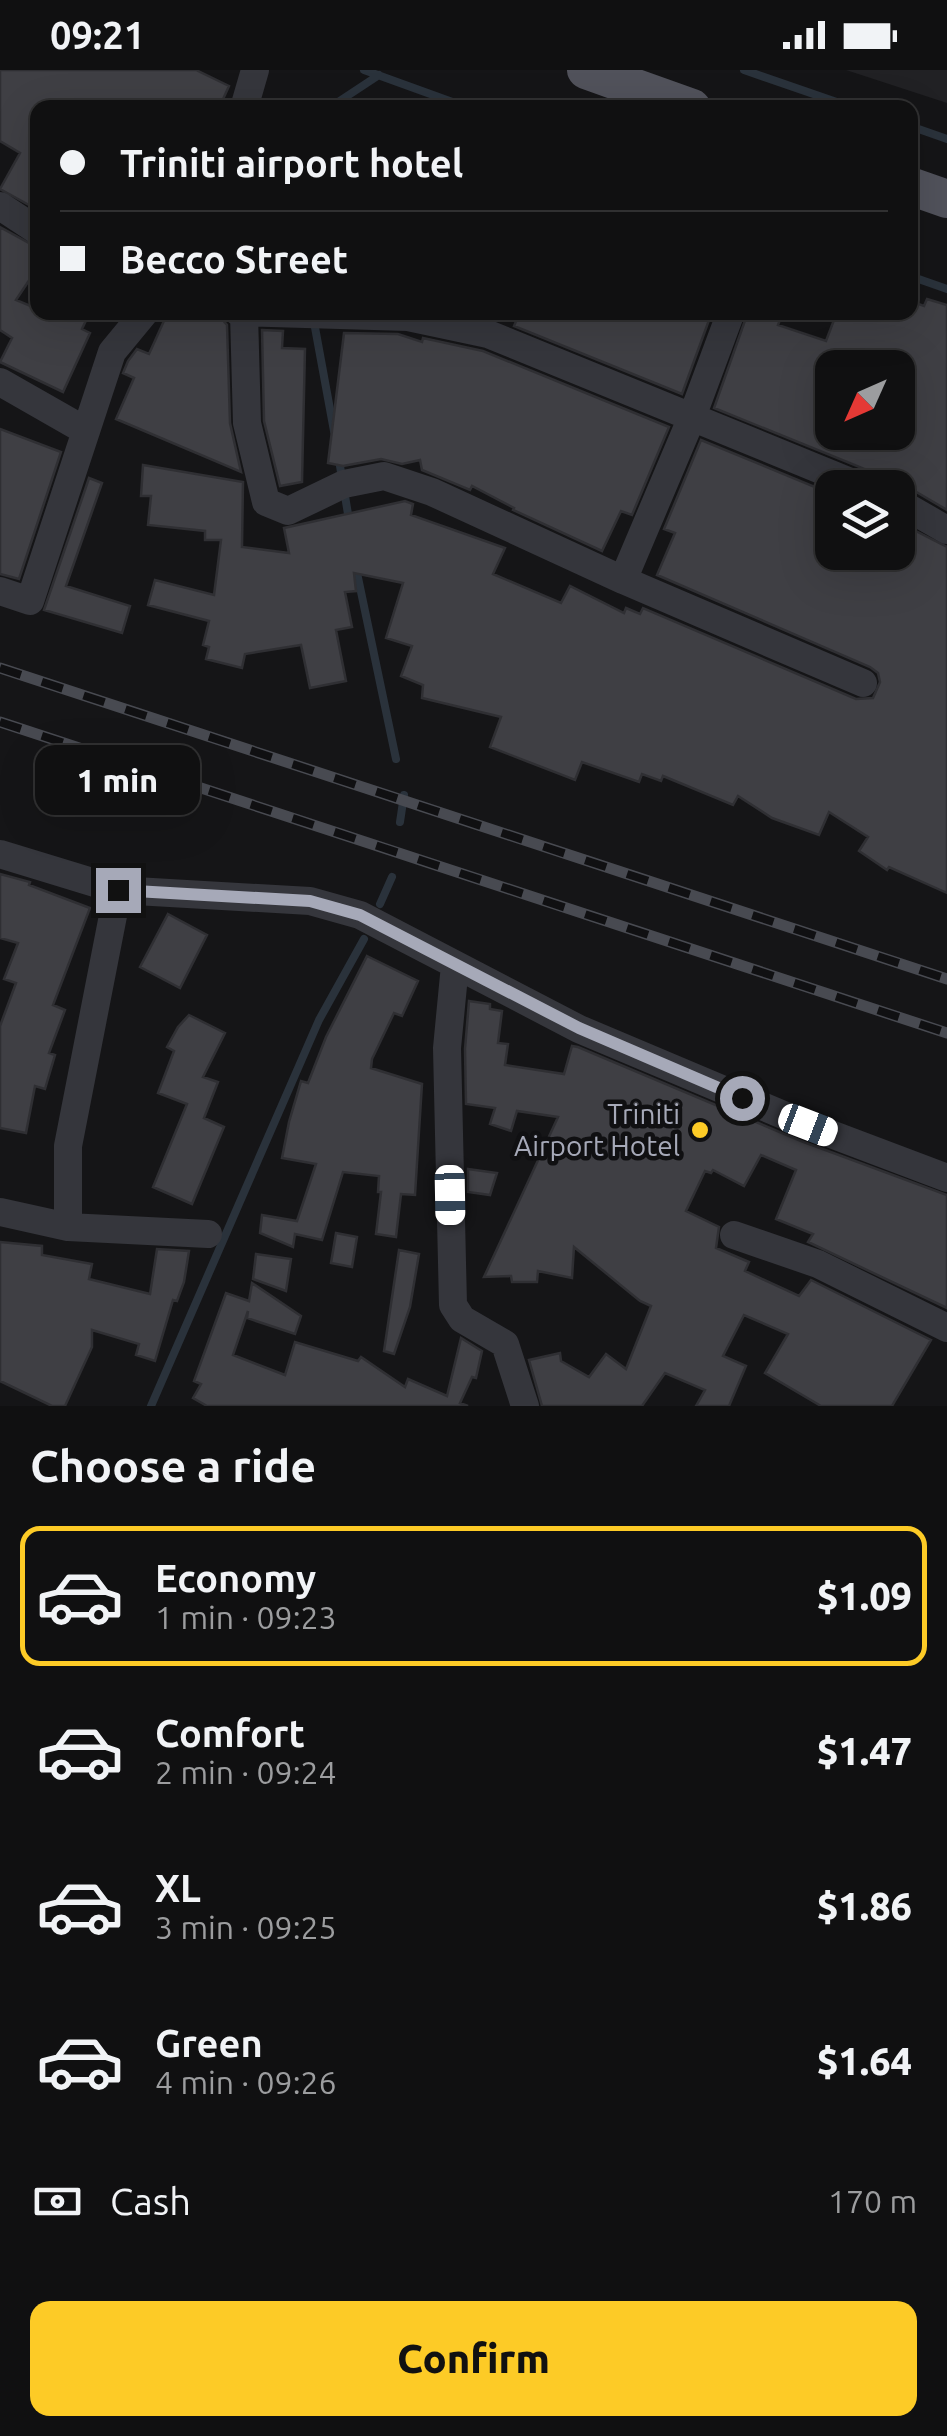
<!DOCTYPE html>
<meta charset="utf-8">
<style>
:root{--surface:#101011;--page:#1e1e1f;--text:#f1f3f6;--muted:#9c9d9f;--line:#303031;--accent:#fdcb26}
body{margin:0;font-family:Ubuntu,sans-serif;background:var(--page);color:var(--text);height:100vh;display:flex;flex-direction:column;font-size:38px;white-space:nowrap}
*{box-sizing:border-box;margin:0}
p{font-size:32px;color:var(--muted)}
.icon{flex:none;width:55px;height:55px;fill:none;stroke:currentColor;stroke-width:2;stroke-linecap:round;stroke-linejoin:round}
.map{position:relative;height:1336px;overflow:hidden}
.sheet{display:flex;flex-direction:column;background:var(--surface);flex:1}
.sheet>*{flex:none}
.hud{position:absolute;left:30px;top:30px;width:888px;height:220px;border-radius:20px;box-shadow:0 10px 40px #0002,0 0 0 2px var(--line);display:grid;align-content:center;height:220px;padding:0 30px;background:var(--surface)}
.needle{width:65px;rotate:225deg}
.controls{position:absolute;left:815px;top:280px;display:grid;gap:20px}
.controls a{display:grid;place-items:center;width:100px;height:100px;border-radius:20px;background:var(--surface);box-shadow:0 10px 40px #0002,0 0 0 2px var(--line);font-size:50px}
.end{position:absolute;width:45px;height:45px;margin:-22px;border:12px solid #a6a9b8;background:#111;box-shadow:0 0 0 5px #111}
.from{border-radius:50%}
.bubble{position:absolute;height:70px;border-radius:20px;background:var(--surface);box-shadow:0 10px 40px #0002,0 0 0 2px var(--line);font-size:32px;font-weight:800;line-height:70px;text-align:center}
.car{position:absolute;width:30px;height:60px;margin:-30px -15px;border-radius:12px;box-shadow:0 0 8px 2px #0007;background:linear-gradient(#fff 24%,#345 0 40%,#fff 0 76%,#345 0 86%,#fff 0)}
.hud b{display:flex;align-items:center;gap:35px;height:95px;font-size:38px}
.hud b+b{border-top:2px solid var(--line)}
.hud i{width:25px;height:25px;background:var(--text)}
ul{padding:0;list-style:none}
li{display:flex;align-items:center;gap:30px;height:140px;margin:0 20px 15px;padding:0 10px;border:5px solid transparent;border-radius:20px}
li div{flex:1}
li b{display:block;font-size:38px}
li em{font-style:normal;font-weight:800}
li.active{border-color:var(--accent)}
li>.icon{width:90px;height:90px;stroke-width:1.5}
h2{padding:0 30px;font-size:45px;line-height:120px}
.pay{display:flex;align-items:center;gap:25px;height:110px;padding:0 30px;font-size:38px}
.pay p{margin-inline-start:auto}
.cta{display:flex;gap:20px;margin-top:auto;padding:20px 30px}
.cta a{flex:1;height:115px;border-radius:20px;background:var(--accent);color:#111;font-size:40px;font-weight:800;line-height:115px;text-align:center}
.status{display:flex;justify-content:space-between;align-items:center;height:70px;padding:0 50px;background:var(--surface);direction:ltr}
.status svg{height:28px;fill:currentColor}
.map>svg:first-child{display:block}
.built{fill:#212124}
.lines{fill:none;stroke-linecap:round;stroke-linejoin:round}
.stream{stroke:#2a323b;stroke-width:8}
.building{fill:#3f3f44;stroke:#2f2f33;stroke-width:2.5;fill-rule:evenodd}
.minor{stroke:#35363c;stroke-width:28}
.major{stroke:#51525b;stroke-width:38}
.rail-casing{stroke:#484a51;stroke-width:11}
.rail{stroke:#101012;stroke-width:8;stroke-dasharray:22;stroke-linecap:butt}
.route{stroke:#a6a9b8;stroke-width:12}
.poi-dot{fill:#fdcb26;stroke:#101012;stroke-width:4}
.labels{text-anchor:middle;stroke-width:9;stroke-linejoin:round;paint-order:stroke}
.poi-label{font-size:28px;fill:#a6a9b8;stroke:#101012;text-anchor:end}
</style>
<div class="status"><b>09:21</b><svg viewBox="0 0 49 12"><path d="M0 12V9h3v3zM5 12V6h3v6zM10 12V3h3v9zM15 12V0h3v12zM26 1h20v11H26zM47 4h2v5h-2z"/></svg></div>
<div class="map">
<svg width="947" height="1336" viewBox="0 0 947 1336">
<rect width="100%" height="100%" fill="#151517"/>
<path class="built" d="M846,0H947V33Z"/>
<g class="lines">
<path class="stream" d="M364,0L469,38
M744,0L854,38
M329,38L379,5
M910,56L947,69
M910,206L947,219
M314,252L334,361
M339,390L349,450
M356,498L396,689
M400,752L404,725
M380,834L392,807
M151,1336L319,950L364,869"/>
</g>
<path class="building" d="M0,0H196L229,16L219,38H38V140L0,119L20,83L0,71Z
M0,157L38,178V197L16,230L38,239V242H90L82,259L90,263L63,322L0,292L12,268L0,260Z
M927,229L947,235V440L906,416L882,418L879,408L872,402L714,338L748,242H783L778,255L826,271L837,242H910V231L924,236ZM832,298H898V362H832Z
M168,242H207L222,249L227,255L230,353L241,402L116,349L134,308L123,303L128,291L137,279L149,284Z
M520,242H712L682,324L514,256Z
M262,260L283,261L282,278L305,279L302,412L280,416L264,351Z
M344,263L398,264L422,272L423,268L483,281L669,357L632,445L621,441L602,481L513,440L514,438L472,416L470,420L422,400L420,390L402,394L381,389L343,396L328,393Z
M0,359L61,382L19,509L0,504Z
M701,370L832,424V482H898L900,456L898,452L947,477V823L889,797L887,800L859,781L868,767L829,742L819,765L772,748L738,726L733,735L663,706L661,711L642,704L639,712L582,692L575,710L490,677L501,647L422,628L423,615L401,606L412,576L386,568L403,513L354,503L356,521L345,522L352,557L336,560L346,611L310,618L301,575L245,584L242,598L206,589L209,577L203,575L209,551L148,535L155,510L214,525L221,470H205V461L148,455L151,426H141L143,395L243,412L242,477L289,483L284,458L405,431L413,434L411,445L505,478L493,504L561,533L570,516L624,543L626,538L640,544L643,538L856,629L873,628L880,612L878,603L870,597L657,505L675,463L664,459Z
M89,408L102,413L66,516L130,536L122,563L44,540Z
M0,804L30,812L29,815L90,838L53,935L65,940L49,983L55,985L45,1019L35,1016L26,1063L0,1058V956L16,913L4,909L18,873L0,868Z
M168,844L207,865L180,918L140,897Z
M367,886L418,911L402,946L394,943L372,989L371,998L422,1014L415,1125L401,1124L396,1167L376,1164L381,1122H378L379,1106L343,1102L322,1170L295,1164L293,1177L260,1163L262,1145L297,1151L316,1094L282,1088L289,1052L301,1011L308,1013L326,967Z
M469,931L490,934V939L502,941L498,973L508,974L505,995L564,1004L572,976L578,977L801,1071L947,1125V1238L808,1172L813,1164L776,1149L796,1100L761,1085L744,1116L713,1100L711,1103L705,1101L686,1141L719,1157L716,1178L749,1192L745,1201L799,1226L811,1210L931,1270L892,1336H821L765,1303L788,1264L744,1245L723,1286L746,1296L729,1336H696L705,1320L665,1303L642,1336H542L529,1290L560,1283L561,1291L589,1307L606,1284L626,1299L651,1236L640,1231L574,1177L572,1208L538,1201L537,1212H512L511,1206L484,1207L558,1047L517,1041L511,1061L490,1054L495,1038L466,1034L465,979Z
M189,945L225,963L203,1007L218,1012L204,1048L224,1057L192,1134L153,1117L187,1034L158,1023L174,981L167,977L178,957Z
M468,1099L497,1103L490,1125L468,1122Z
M336,1163L357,1167L352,1197L331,1193Z
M0,1172L42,1176V1185L92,1194L89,1209L150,1224L157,1179L189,1181L184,1212L177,1231L173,1230L155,1291L136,1285L139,1274L92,1260V1277L65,1336H52L0,1311Z
M399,1180L419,1184L410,1237L394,1284L384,1281Z
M256,1184L291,1189L286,1221L253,1209Z
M252,1213L301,1246L295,1264L247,1248L248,1241L233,1285L285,1305L295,1272L358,1291L361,1287L405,1317L408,1309L447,1326L461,1268L482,1281L476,1308L472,1307L460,1333L468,1336H207L193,1328L201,1314L194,1311L226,1223L249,1231Z"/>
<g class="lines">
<path class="minor" d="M244,38L255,0
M0,136L38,161
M238,242L408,247L488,264L865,418
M244,244L247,353L266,432L288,441L344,414L384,406L432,422L623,510L863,613
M0,312L86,361
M898,432L947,460
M623,510L692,347L731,242
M0,521L30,531L112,282L145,242
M0,784L118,820L310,831L360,845L579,959L807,1055L947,1108
M455,895L447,978L453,1235L462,1249L505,1274L525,1336
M0,1142L68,1157L208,1164
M68,1157V1076L118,820
M734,1165L818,1194L947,1258"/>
<path class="major" d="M586,0L692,38
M910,116L947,129"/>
<g class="rail-casing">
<path id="rail" d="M0,598L947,909
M0,652L947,963"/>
</g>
<use href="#rail" class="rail"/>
</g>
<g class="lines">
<path class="route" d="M118,820L310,831L360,845L579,958L742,1028"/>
</g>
<circle class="poi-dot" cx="700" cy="1060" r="10"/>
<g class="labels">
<g class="poi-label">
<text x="680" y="1054">Triniti<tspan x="680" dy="32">Airport Hotel</tspan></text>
</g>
</g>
</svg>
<div class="controls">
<a><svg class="needle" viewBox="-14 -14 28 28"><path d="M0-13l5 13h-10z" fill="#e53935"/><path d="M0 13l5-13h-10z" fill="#9c9d9f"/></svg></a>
<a><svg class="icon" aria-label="layers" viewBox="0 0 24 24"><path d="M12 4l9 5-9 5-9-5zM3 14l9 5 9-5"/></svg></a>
</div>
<i class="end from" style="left:742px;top:1028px"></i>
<i class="end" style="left:118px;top:820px"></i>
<div class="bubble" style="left:35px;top:675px;width:165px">1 min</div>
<i class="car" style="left:808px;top:1055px;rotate:111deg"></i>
<i class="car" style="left:450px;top:1125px;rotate:179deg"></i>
<div class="hud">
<b><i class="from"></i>Triniti airport hotel</b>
<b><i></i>Becco Street</b>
</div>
</div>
<section class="sheet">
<h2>Choose a ride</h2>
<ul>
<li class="active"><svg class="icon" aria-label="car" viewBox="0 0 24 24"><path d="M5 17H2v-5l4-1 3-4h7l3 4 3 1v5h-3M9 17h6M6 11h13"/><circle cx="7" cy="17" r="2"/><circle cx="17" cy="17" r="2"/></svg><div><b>Economy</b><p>1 min · 09:23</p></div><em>$1.09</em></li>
<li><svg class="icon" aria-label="car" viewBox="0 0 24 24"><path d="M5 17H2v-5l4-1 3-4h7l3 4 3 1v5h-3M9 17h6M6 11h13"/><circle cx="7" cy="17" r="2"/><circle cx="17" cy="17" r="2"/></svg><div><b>Comfort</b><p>2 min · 09:24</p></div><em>$1.47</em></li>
<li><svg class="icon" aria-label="car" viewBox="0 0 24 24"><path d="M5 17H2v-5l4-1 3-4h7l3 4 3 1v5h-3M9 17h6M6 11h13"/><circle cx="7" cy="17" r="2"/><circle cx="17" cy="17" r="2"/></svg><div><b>XL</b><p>3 min · 09:25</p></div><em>$1.86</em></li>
<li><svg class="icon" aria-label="car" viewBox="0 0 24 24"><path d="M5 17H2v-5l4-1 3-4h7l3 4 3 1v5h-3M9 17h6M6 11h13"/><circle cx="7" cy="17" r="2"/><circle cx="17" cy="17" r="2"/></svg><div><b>Green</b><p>4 min · 09:26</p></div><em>$1.64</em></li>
</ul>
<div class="pay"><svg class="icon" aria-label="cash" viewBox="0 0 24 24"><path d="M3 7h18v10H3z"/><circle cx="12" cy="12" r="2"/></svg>Cash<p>170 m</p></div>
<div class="cta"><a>Confirm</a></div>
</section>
